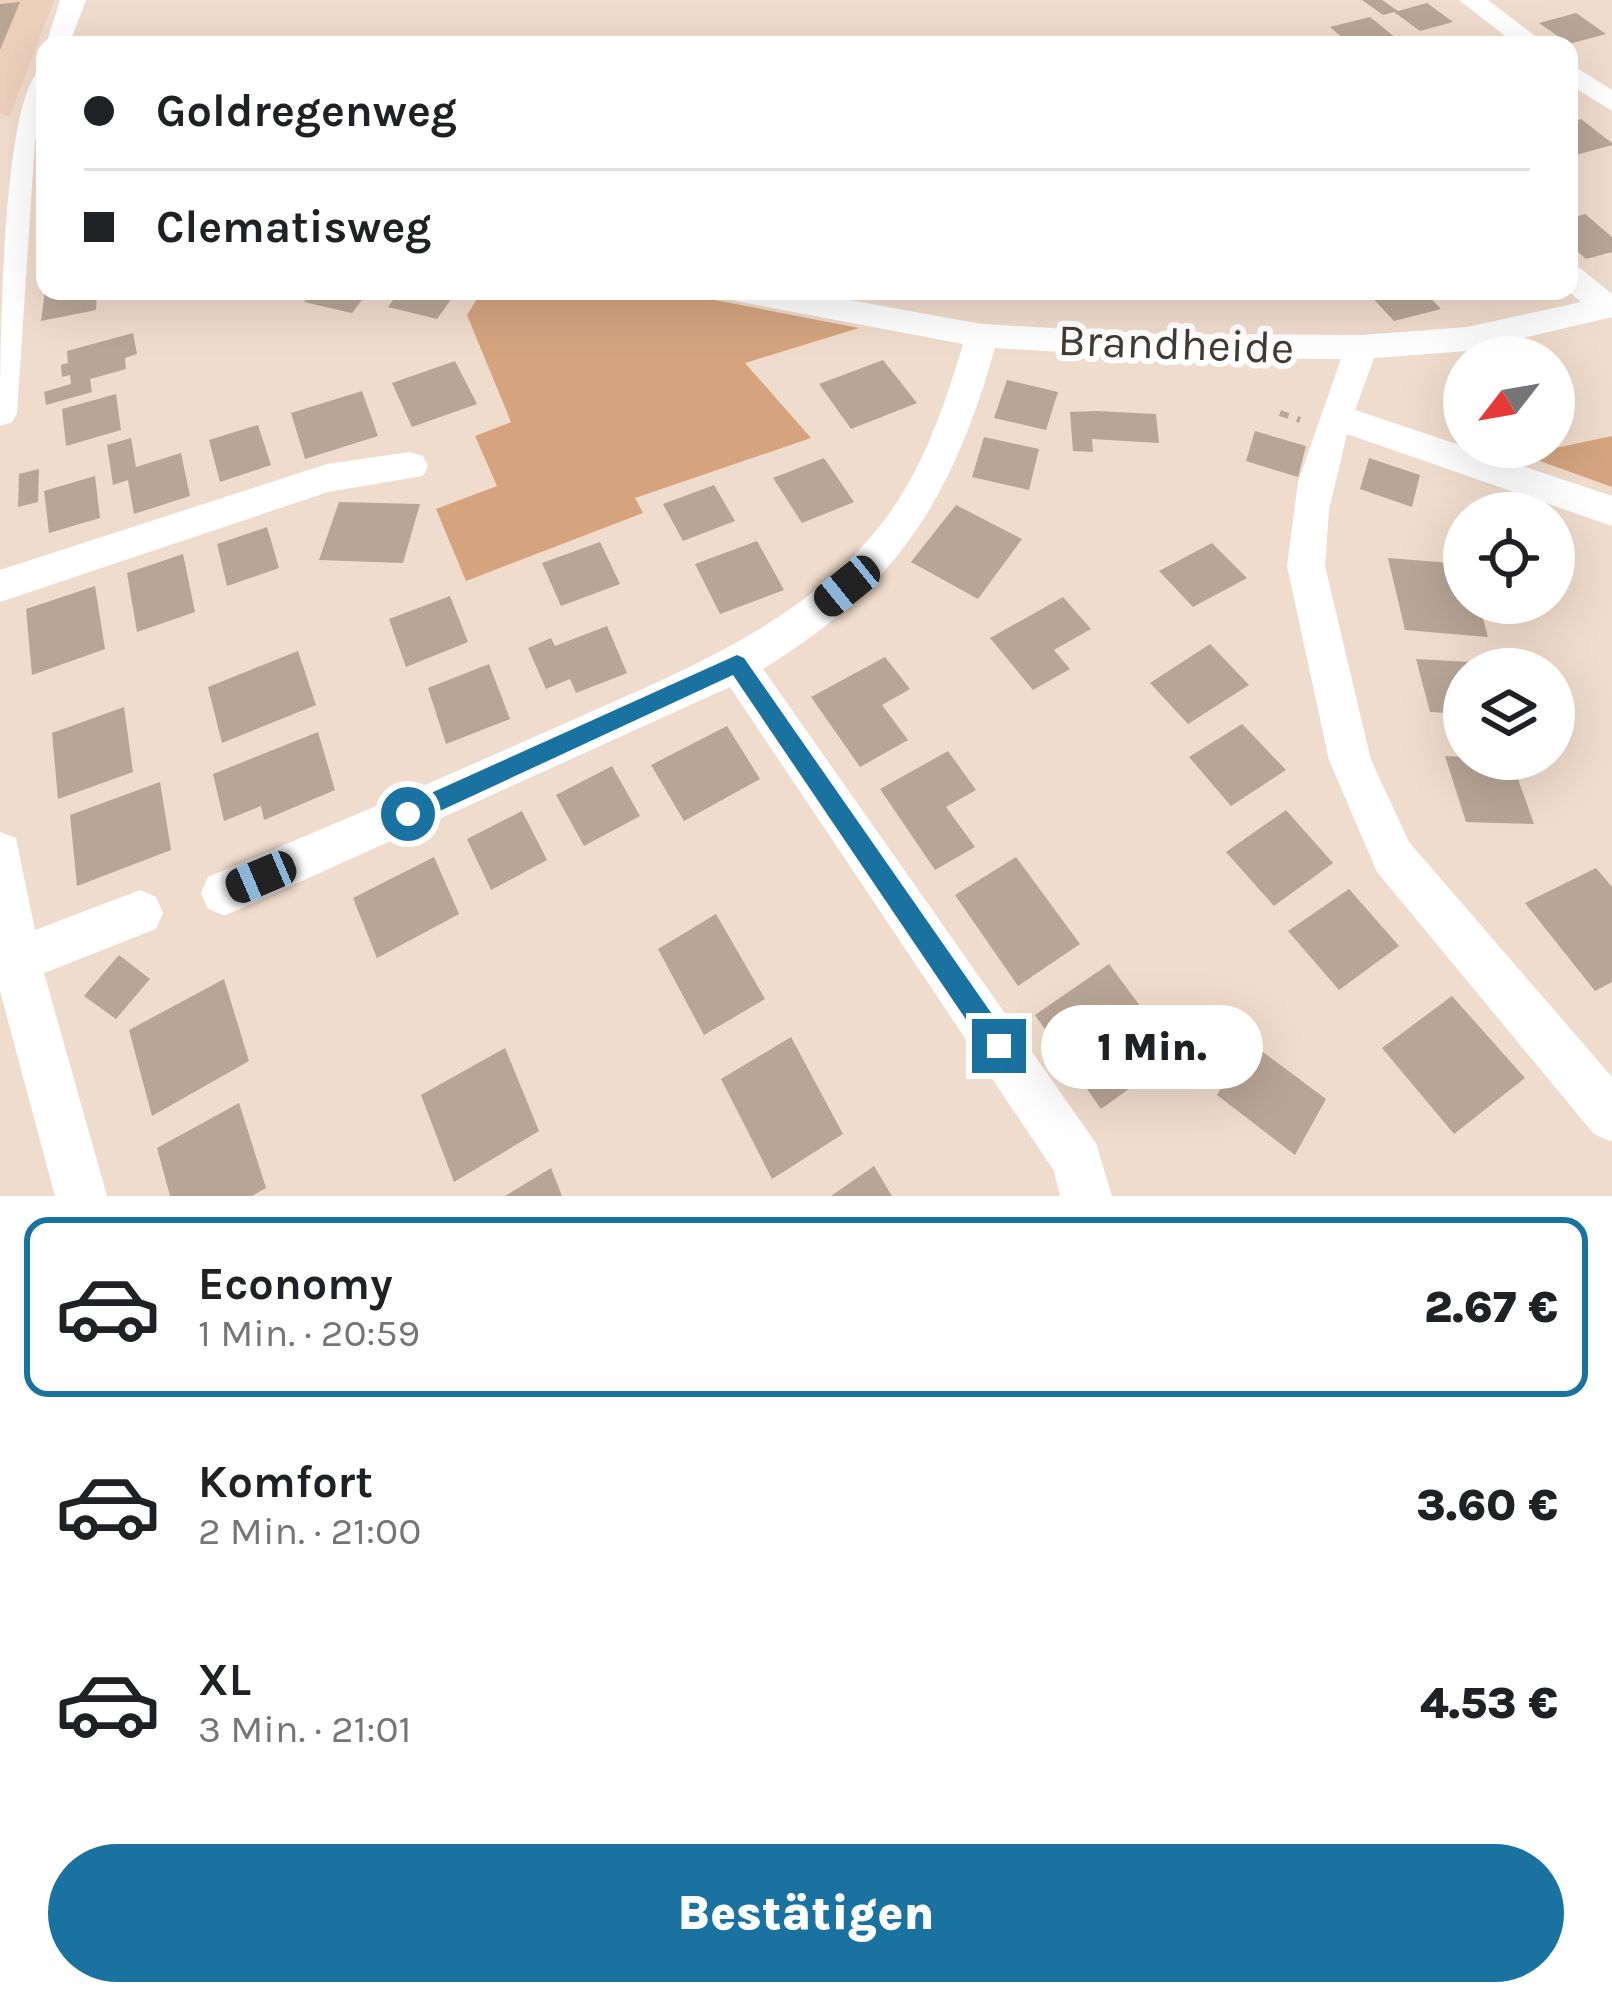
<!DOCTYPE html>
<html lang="de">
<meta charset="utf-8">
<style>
:root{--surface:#fff;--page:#f6f6f6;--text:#202124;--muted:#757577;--line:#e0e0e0;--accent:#1a72a1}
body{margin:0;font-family:Karla,sans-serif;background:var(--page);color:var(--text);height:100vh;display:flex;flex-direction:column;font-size:45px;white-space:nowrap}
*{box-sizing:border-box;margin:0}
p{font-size:39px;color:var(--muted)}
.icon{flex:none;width:66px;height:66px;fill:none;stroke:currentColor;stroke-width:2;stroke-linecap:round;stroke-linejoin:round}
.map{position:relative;height:1196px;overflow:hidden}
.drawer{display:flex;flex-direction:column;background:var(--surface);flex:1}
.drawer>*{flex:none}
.top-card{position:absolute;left:36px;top:36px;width:1542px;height:264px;border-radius:24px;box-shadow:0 12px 48px #0002;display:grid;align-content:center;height:264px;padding:0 48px;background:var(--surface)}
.needle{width:78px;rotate:239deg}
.buttons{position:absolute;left:1443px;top:336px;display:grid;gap:24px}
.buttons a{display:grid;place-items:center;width:132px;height:132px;border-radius:50%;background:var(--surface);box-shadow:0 12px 48px #0002;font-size:60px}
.end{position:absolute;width:54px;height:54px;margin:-27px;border:15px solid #1a72a1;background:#fff;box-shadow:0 0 0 6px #fff}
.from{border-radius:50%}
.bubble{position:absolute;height:84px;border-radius:42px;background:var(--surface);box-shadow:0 12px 48px #0002;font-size:39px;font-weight:800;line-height:84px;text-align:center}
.car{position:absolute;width:36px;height:72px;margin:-36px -18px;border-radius:15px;box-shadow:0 0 9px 3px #0007;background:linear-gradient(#222 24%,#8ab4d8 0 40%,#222 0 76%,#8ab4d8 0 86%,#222 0)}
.top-card b{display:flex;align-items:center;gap:42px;height:114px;font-size:45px}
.top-card b+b{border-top:3px solid var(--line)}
.top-card i{width:30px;height:30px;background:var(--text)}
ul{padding:21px 0 0;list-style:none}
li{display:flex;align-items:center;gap:36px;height:180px;margin:0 24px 18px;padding:0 24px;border:6px solid transparent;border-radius:24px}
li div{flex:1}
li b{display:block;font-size:45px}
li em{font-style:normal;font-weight:800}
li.active{border-color:var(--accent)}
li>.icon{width:108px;height:108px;stroke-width:1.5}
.button{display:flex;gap:24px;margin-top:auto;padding:24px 48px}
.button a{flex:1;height:138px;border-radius:72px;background:var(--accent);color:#fff;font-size:48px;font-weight:800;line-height:138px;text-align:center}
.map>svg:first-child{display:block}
.built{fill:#ecd0bc}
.green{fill:#d5a47f}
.building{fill:#b8a596}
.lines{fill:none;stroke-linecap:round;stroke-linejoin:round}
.path{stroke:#b8a79b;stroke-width:6;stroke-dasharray:9 9;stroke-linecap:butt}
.minor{fill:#fff;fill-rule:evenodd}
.route{fill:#1a72a1}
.labels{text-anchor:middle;stroke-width:12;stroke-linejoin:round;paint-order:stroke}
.street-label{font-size:45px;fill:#423a34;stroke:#fff}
</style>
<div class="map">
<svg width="1612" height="1196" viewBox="0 0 1612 1196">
<rect width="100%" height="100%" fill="#f0dccc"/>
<path class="built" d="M0,0H54L10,116L0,114Z"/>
<path class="green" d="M482,291H668L859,328L745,363L811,438L635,498L643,513L466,581L436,509L497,486L475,436L511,422L467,315Z
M1612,436V487L1523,455Z"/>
<path class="building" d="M1362,0H1382L1398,11L1427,3L1453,22L1420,31L1394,12L1383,15Z
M20,2L0,50V4Z
M1576,13L1606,34L1569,44L1539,23Z
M1370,17L1401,42L1351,45L1330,27Z
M1581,119L1612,143V145L1569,157V123Z
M1585,214L1612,237V252L1586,259L1569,244V219Z
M45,291H97L96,310L41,321Z
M313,291H369L352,313L304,302Z
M400,291H457L437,319L388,307Z
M1366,291H1423L1441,309L1394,321Z
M133,333L137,354L125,358L126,369L90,379L92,392L46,405L44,392L71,384L70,375L62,377L61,365L68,363L67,351Z
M883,360L917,403L851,429L819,384Z
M455,361L477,404L412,427L392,383Z
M1007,380L1058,392L1046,430L994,418Z
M362,391L378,436L305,459L291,413Z
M116,394L121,430L66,446L62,409Z
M1097,411L1156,414L1159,443L1092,439L1093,452L1073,451L1070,412Z
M258,425L271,465L220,482L209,440Z
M1255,431L1306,446L1298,477L1246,461Z
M984,437L1039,449L1029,490L972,477Z
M131,438L136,467L181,453L190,496L134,514L128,480L113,485L107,445Z
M824,458L854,502L802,523L773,478Z
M1369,458L1420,475L1412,507L1360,489Z
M39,469L38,502L18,507L19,474Z
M95,476L100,518L49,533L44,491Z
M714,485L735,521L683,541L663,504Z
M339,502L420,504L403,563L319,560Z
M956,505L1022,539L978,599L911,562Z
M267,527L279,568L227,586L217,544Z
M757,541L784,590L720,614L695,564Z
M600,542L620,584L561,606L542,563Z
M1212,543L1247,578L1193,607L1159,571Z
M183,554L195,612L137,632L127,573Z
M1388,558L1464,564V603H1479L1488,637L1405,630Z
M95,586L105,649L32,675L26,609Z
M450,596L468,642L406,667L389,619Z
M1063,597L1091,629L1054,650L1070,669L1033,690L990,638Z
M607,626L627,673L576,693L570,679L546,689L528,648L551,638L555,646Z
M1210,644L1249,685L1188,724L1150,683Z
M298,651L316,705L222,743L208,687Z
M885,657L910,689L882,705L908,740L860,767L811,697Z
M1416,659L1471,662L1473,669H1464V714L1430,712Z
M489,664L510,719L446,744L428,688Z
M124,707L133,772L58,799L52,733Z
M1242,724L1286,770L1231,806L1189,757Z
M727,726L760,779L684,821L651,765Z
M318,732L335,790L264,820L261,806L224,821L213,774Z
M948,751L976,790L946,807L975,847L935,870L880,789Z
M1445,756L1511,759L1534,824L1466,822Z
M612,766L640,816L584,846L556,795Z
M160,782L171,850L77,886L70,815Z
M1286,810L1333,863L1274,906L1226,852Z
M522,811L547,860L491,890L467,839Z
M434,857L459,914L377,958L353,898Z
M1016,857L1080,944L1018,986L955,895Z
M1596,868L1612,887V982L1595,991L1525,903Z
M1349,889L1399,946L1339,990L1288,931Z
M716,914L765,999L704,1035L658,949Z
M119,955L150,979L116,1019L84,996Z
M1109,964L1146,1014L1111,1040L1140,1081L1101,1109L1035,1015Z
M224,979L249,1061L152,1116L129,1030Z
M1452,996L1525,1078L1454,1134L1382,1048Z
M791,1037L843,1134L772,1179L721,1079Z
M1248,1041L1326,1099L1295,1155L1217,1095Z
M505,1048L539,1131L454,1182L421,1095Z
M239,1103L266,1188L252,1196H170L157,1148Z
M874,1166L892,1196H831Z
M551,1168L562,1196H505Z"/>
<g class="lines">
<path class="path" d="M1280,413L1300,420"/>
<path class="minor" d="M60,0H86L69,45L45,48Z
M1459,0H1488L1547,45H1517Z
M1569,63L1612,90V111L1569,84Z
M45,67V113L35,141L17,413L12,422L0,426C0,371 0,81 45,67Z
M1569,264L1580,268L1612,294V317L1467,351L1374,358L1355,410L1612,496V526L1347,434L1329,510L1325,566L1371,760L1409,842L1612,1077V1142L1594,1134L1377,872L1329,760L1287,566L1298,482L1341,359L1160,358L995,348C952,499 898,586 763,669L1096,1143L1112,1196H1060L1054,1171L730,687L240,909L224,915L208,909L201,893L208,877C325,828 443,778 559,726C672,675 794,630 875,532C920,478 943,411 963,344L741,302L730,299L725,291H800L982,324L1160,334L1362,335L1467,327L1581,302L1568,291Z
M410,452L423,456L428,466L423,476L328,492L0,602V570L327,464Z
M0,832L16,838L35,930L140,890L156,897L163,913L156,929L44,973L107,1196H55L0,991Z"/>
</g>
<path class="route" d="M737,655L744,658L1008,1037L1011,1046L1008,1055L999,1058L990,1055L733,675L416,822H400V807Z"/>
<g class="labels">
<g class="street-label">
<text transform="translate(1176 343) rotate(2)" y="16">Brandheide</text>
</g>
</g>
</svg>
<div class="buttons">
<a><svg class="needle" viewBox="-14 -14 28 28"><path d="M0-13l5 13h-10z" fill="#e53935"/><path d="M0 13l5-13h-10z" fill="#757577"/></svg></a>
<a><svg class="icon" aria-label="locate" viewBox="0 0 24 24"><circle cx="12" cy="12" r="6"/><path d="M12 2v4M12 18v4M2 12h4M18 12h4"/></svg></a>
<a><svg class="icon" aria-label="layers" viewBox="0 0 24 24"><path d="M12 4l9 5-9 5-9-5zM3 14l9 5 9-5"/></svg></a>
</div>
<i class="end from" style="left:408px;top:814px"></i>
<i class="end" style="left:999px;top:1046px"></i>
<div class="bubble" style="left:1041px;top:1005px;width:222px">1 Min.</div>
<i class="car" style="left:847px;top:586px;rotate:231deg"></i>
<i class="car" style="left:261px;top:877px;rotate:247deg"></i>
<div class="top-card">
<b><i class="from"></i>Goldregenweg</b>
<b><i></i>Clematisweg</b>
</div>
</div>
<section class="drawer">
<ul>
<li class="active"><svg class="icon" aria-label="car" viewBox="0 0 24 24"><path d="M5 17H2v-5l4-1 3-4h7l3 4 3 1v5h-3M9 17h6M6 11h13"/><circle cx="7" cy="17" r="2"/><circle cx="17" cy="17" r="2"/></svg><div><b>Economy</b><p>1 Min. · 20:59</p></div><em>2.67 €</em></li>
<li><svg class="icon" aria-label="car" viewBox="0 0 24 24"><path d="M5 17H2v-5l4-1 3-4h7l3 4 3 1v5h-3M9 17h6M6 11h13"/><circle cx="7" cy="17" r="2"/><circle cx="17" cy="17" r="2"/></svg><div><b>Komfort</b><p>2 Min. · 21:00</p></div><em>3.60 €</em></li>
<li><svg class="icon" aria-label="car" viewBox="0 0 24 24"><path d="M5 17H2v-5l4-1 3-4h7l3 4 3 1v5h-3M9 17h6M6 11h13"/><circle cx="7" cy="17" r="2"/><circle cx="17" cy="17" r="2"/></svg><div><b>XL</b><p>3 Min. · 21:01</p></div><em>4.53 €</em></li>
</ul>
<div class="button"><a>Bestätigen</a></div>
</section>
